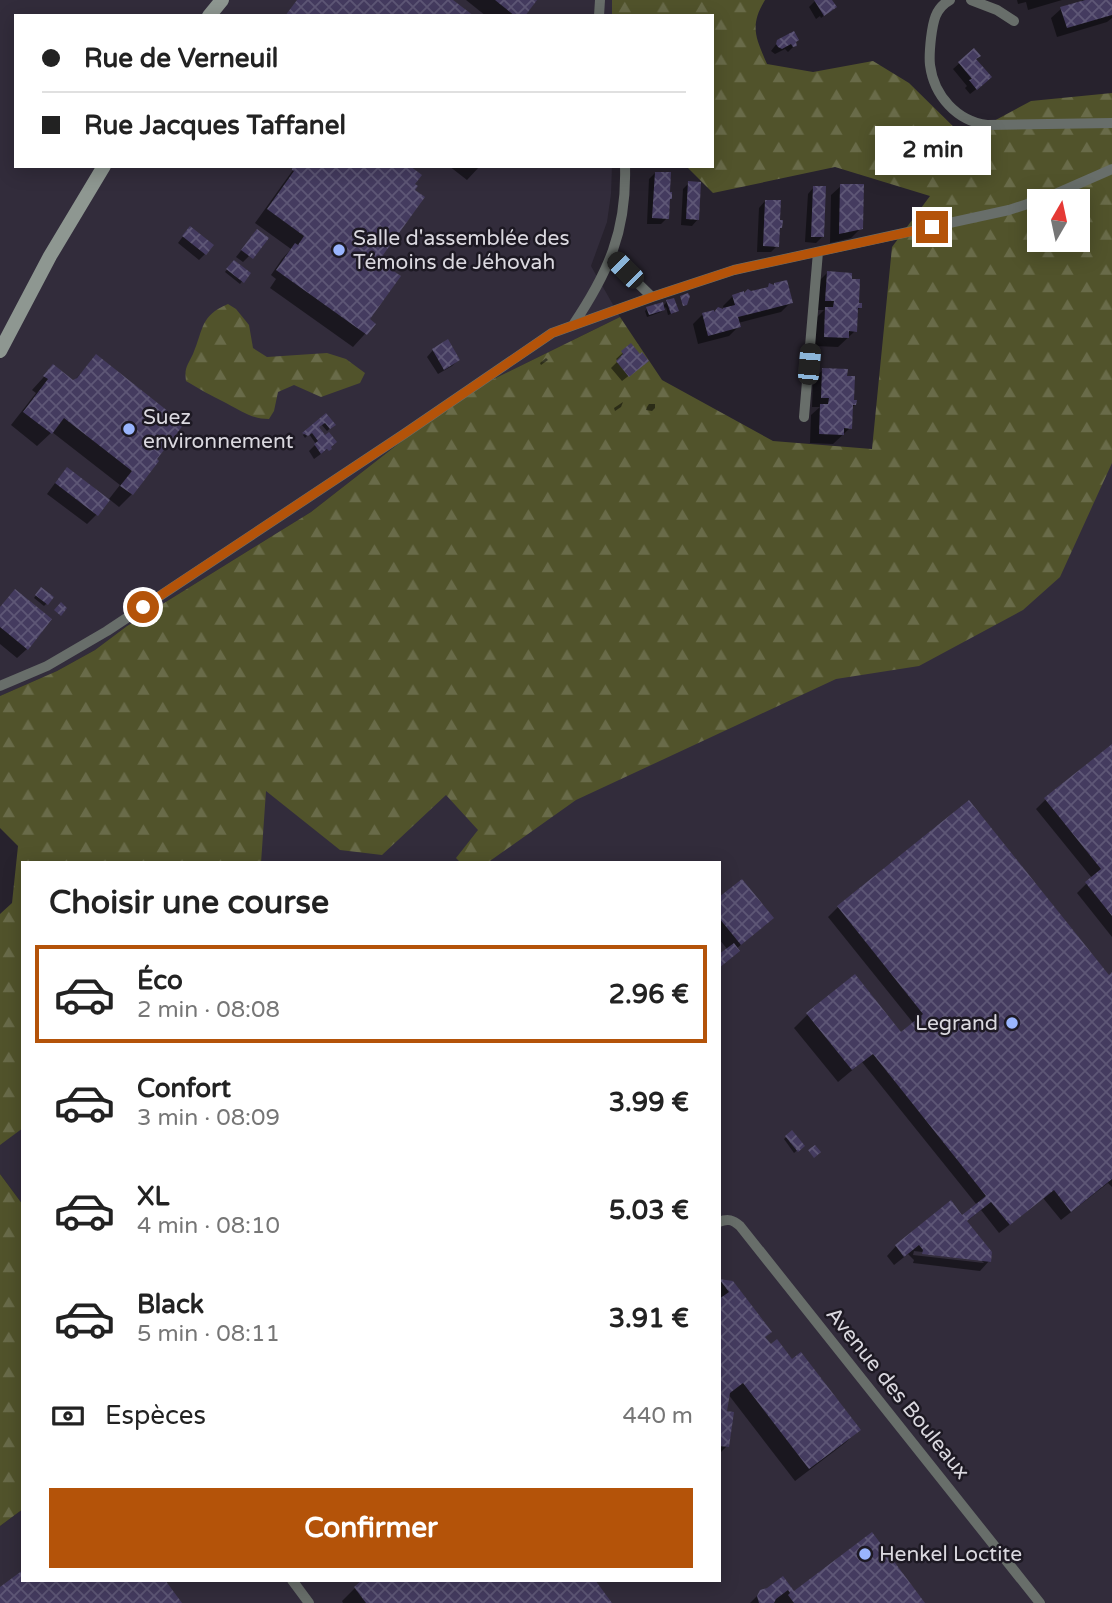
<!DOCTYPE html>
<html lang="fr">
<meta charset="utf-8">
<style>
:root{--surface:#fff;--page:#f2f2f2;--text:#222;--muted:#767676;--line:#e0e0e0;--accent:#b45309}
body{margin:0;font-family:"Varela Round",sans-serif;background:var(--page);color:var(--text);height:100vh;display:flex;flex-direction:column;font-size:26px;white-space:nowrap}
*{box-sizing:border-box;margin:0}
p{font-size:23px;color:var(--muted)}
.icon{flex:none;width:38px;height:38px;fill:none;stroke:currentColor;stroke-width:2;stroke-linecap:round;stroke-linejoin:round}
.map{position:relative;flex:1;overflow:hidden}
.side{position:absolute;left:21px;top:861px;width:700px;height:721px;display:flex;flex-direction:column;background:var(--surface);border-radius:0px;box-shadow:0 4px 18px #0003}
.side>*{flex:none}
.top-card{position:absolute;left:14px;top:14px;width:700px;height:154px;border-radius:0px;box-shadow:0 4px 18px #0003;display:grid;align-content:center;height:154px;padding:0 28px;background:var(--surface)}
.needle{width:46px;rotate:9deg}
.tools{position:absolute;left:1027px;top:189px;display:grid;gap:14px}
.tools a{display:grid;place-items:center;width:63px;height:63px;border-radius:0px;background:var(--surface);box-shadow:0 4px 18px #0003;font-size:35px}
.end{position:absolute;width:32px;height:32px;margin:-16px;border:9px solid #b45309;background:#fff;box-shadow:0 0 0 4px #fff}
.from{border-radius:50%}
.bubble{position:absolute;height:49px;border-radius:0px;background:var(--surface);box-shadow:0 4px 18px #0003;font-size:23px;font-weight:700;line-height:49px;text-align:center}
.car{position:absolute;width:21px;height:42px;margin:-21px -10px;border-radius:9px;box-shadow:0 0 5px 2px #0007;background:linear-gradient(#222 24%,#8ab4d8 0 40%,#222 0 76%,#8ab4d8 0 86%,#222 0)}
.top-card b{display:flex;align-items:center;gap:24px;height:66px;font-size:26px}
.top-card b+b{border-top:2px solid var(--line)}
.top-card i{width:18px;height:18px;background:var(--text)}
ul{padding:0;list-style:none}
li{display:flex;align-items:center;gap:21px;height:98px;margin:0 14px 10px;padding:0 14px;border:4px solid transparent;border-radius:0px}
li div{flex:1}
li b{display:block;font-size:26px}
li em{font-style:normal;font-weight:700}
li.current{border-color:var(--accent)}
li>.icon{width:63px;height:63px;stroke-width:1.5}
h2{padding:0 28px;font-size:32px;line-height:84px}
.pay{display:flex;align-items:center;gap:18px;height:77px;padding:0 28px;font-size:26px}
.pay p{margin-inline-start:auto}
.cta{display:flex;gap:14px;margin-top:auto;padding:14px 28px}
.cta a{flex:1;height:80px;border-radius:0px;background:var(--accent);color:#fff;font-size:28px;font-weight:700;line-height:80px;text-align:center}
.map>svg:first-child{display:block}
.built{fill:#322c3b}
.forest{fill:url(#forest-firs);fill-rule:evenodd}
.shadow{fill:#0007;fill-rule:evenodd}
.building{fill:url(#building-cross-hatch)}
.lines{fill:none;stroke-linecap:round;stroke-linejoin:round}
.minor{stroke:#686e6a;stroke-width:10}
.secondary{stroke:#8e9791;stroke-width:14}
.route{stroke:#b45309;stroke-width:9}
.poi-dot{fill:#9ab5fd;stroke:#1d1923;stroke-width:2.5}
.labels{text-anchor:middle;stroke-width:5;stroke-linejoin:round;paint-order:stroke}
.poi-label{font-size:21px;fill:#dad8df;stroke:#1d1923;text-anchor:start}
.street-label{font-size:21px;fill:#dad8df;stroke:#1d1923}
</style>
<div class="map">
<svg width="1112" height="1603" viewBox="0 0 1112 1603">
<defs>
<pattern id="forest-firs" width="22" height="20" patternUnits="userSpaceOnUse" patternTransform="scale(1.75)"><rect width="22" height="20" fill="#51532b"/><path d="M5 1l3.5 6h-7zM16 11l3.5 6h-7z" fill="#696b49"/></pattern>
<pattern id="building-cross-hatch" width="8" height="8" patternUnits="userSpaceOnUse" patternTransform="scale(1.75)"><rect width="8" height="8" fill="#443b5f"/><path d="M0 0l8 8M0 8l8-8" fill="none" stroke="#5e5776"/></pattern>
</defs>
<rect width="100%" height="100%" fill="#27222d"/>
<path class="built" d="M0,0H612V16H16V166H612L611,194L607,222L591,266L620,317L469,391L425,423L311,512L127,626L95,650L57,671L0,696Z
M1112,405V1603H0V1526L23,1509V1580H719V863H209L228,783Z
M23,1035V1205L0,1174V1111Z"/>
<path class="forest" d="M612,0H765C749,26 756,38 767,64L813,72L873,61L909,83L964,137L1031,101L1112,93V463L1060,577L1023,610L919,666L836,679L576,800L487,863H461L456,858L478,830L446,795L382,855L340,850L266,791L261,863H23V1128L0,1145V914L12,903L18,846L0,828V696L57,671L95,650L127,626L311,512L425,423L469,391L620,317L662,380L773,441L872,449L892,247L930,196L835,167L713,193L686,166H712V16H612ZM1040,201H1078V240H1040Z
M228,304L236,309L249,325L253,348L267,357L327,353L346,359L365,373L360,383L321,397L294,385L278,392L274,411L269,419C252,419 241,411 226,403C212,396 199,389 186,381C184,367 188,365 193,354C204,328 200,316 228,304Z
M0,1174L23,1205V1509L0,1526Z"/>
<path class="shadow" d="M466,0H535L523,16H486Z
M816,0H830L835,7L821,18L820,16L816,19L809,7Z
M1017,0H1062L1028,10L1026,2L1018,4Z
M1082,0H1112V18L1107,22L1057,37L1051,18L1061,9L1082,2Z
M793,34L794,46L788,52L785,49L775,54L771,51L778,42Z
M974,50V59L984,83L970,94L965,88L967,86L953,69Z
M449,166H480L467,180Z
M293,170L381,255L390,270L367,319L374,324L353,347L270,288L276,279L271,275L282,259L291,249L255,223Z
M655,173L668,201L667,218L661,224H647L649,179Z
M689,183L698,219L692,226L681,225L683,189Z
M841,186L861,228L851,238L830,243L831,195Z
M814,187L822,237L816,243L805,242L808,194Z
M765,201L778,229L777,246L771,252H757L759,208Z
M184,235L205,254L199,260L178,243Z
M251,238L249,256L243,262L236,257Z
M231,264L248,274L240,284L225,272Z
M828,272L860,308L856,311L855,331L838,347L815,346L816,318L824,310H817L818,282Z
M743,294L791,302L781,312L738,323L739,326L729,336L698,344L693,324L702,315L713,314L724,309L723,306L733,296Z
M667,302L676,310L674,313L668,315L666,307L661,312L647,317L645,311L647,309L662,307Z
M447,342L458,360L452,366L438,374L427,357L433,350Z
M631,345L640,367L622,381L611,368L618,361L616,359Z
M96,356L154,460L157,462L132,494L119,507L109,499L120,485L52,432L37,446L11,425L36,393L32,390L53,367L73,382Z
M546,358L548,360L541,365L540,363Z
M823,370L855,405L851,408L850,428L833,444L810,443L811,415L820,407H812L813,379Z
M623,402L621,407L615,411L614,408Z
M649,404H655V408L652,411L646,410L647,407Z
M326,415L334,425L327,431L321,424L317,428L329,448L314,459L309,451L316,444L309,434L305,438L303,435Z
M58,479L97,514L87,524L47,494Z
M41,589L52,598L44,606L34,598Z
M0,607L27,649L17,658L0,644Z
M1112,746V937L1077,893L1092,878L1036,809L1046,799Z
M969,803L1108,977L1112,974V1187L1108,1183L1061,1220L1043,1198L999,1233L981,1210L966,1222L989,1261L980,1271L913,1263L914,1260L908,1254L894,1265L887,1256L896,1246L962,1217L977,1205L862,1062L838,1082L794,1028L807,1015L855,977L895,1039L914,1024L828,917L838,907ZM914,1251L980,1259L984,1263L913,1255Z
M719,899L772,918L736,949L728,950L719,939Z
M791,1133L802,1146L794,1153L784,1139Z
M720,1281L733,1282L764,1338L771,1346L792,1361L859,1430L845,1443L795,1481L728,1394L725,1413L727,1446L719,1454Z
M782,1579L793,1593L923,1603H750L761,1592Z
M355,1588L610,1603H343L342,1601Z"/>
<path class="building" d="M297,0H453L474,16H285Z
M495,0H537L525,16H515Z
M814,0H832L837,7L824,16Z
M1085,0H1112V15L1067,28L1060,7Z
M794,31L799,40L796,42L797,46L793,47L791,44L782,49L778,47L776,44L777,40Z
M974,48L981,56L976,59L992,77L977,90L969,80L972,79L958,62Z
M292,166H410L422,175L415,184L418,186L415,190L425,197L383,255L397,264L392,270L401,276L370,319L376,324L367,335L276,270L295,243L298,245L304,236L267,209L294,171L292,170Z
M655,172H671L670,192H672V199H670L669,219L652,218Z
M688,181L701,182L699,220L686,219Z
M840,184H864L863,229L839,234Z
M813,186H826L824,237H811Z
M765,200H781L780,220H783L782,228H780L779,247L763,246Z
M190,226L214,245L206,255L182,236Z
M257,229L269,238L253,259L241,250Z
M234,260L251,273L244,283L226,269Z
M827,271L852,273V279H860L859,303H862V308H858L857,332L849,331V338L824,337L825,307H833L834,301H825Z
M787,280L793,303L738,317L741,327L708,336L702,313L714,310V312L718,307L723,309V308L735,305L732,295L744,291V293L748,289L751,291L768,287L769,283L774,285V283Z
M688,293L690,296L687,305L683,306L680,296Z
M674,298L679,311L671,314L666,300Z
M663,302L665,310L649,315L646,307Z
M448,339L460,360L444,370L432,349Z
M631,343L640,354L642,352L649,361L629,377L616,361L623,354L621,351Z
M96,354L184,424L157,459L159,461L133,495L120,486L132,471L64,418L52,434L23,412L48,379L43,376L53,364L73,380L77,378Z
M822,368L848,369L847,376H855L854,400H857L856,405H853L852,429L844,428V435L819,434L820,404H828L829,398H821Z
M326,413L336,425L330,429L325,423L319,427L325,435L329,432L337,442L331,447L332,449L329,451L327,449L321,454L314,444L318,441L312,433L308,436L302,433Z
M67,467L110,500L98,516L55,483Z
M41,587L54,597L48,605L35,595Z
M15,589L52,619L28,650L0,627V607Z
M61,602L67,608L61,616L54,610Z
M1112,744V916L1085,882L1101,869L1044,798Z
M969,800L1109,975L1112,972V1179L1071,1212L1054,1190L1010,1225L991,1202L967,1221L992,1252L991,1262L922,1254L923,1250L919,1245L904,1257L895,1245L951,1200L962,1215L986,1196L873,1054L852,1070L806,1013L855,974L901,1032L923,1014L837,906Z
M742,879L774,918L741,945L719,918V897Z
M734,943L740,951L719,968V954Z
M792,1130L805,1146L798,1152L785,1136Z
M815,1145L821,1152L814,1158L808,1150Z
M719,1279L733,1281L772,1332L765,1337L771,1344L777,1339L792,1359L801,1352L861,1430L809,1469L743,1383L730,1393L727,1411L734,1412L729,1447L719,1446V1299L729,1292Z
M872,1532L925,1603H794L788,1595L790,1593L788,1590L776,1599L774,1603H759L757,1596L760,1590L767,1588L783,1576L794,1591Z
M23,1570V1580H165L182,1603H0V1587Z
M362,1580H595L612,1603H366L354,1587Z"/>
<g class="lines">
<path class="minor" d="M950,0C935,8 933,22 931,38C930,47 929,56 930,65C934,96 957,121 987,125L1112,123
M971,0L997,10L1014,21
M599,16L600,0
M611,257L652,297
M573,325C608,273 627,231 625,166
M804,417L818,252
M0,686L47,666L107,631L404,434L552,333L652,297L734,270L1009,210L1046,198L1112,169
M719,1222C728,1218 733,1220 740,1226L1040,1603
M292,1580L309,1603"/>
<path class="secondary" d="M209,16L222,0
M0,351L50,256L104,166"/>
</g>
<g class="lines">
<path class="route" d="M143,607L404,434L552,333L652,297L734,270L932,227"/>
</g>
<g class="poi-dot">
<circle cx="339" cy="250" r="7"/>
<circle cx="129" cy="429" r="7"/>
<circle cx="1012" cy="1023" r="7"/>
<circle cx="865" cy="1554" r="7"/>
</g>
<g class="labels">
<g class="poi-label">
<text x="353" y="245">Salle d'assemblée des<tspan x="353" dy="24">Témoins de Jéhovah</tspan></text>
<text x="143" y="424">Suez<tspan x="143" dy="24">environnement</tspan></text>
<text x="998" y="1030" text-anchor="end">Legrand</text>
<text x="879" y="1561">Henkel Loctite</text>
</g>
<g class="street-label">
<text transform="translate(898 1393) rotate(51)" y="7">Avenue des Bouleaux</text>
</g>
</g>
</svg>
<div class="tools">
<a><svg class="needle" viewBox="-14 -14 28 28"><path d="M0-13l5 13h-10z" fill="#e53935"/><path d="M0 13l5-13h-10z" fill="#767676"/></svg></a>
</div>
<i class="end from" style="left:143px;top:607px"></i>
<i class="end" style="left:932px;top:227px"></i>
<div class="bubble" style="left:875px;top:126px;width:116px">2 min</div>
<i class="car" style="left:625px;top:270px;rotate:315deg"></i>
<i class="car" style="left:809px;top:364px;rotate:5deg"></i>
<div class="top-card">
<b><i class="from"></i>Rue de Verneuil</b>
<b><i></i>Rue Jacques Taffanel</b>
</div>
<section class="side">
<h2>Choisir une course</h2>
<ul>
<li class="current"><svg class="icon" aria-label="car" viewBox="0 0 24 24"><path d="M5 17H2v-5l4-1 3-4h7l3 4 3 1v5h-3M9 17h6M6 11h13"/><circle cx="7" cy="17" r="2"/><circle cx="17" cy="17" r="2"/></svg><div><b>Éco</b><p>2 min · 08:08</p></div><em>2.96 €</em></li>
<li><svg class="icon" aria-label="car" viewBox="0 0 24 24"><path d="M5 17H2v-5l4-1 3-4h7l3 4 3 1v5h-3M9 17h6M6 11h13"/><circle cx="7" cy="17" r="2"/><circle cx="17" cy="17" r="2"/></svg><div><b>Confort</b><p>3 min · 08:09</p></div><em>3.99 €</em></li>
<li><svg class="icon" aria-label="car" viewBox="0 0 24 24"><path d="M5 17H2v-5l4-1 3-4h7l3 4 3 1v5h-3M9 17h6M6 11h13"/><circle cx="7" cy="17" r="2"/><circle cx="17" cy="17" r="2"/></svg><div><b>XL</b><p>4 min · 08:10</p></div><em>5.03 €</em></li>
<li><svg class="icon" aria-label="car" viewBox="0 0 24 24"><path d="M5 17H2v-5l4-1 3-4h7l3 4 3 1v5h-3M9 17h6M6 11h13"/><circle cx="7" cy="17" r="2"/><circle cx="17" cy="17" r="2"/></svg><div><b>Black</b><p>5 min · 08:11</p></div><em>3.91 €</em></li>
</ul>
<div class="pay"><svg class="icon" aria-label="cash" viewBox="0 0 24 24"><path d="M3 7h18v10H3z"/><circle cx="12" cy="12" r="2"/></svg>Espèces<p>440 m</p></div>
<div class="cta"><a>Confirmer</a></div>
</section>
</div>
